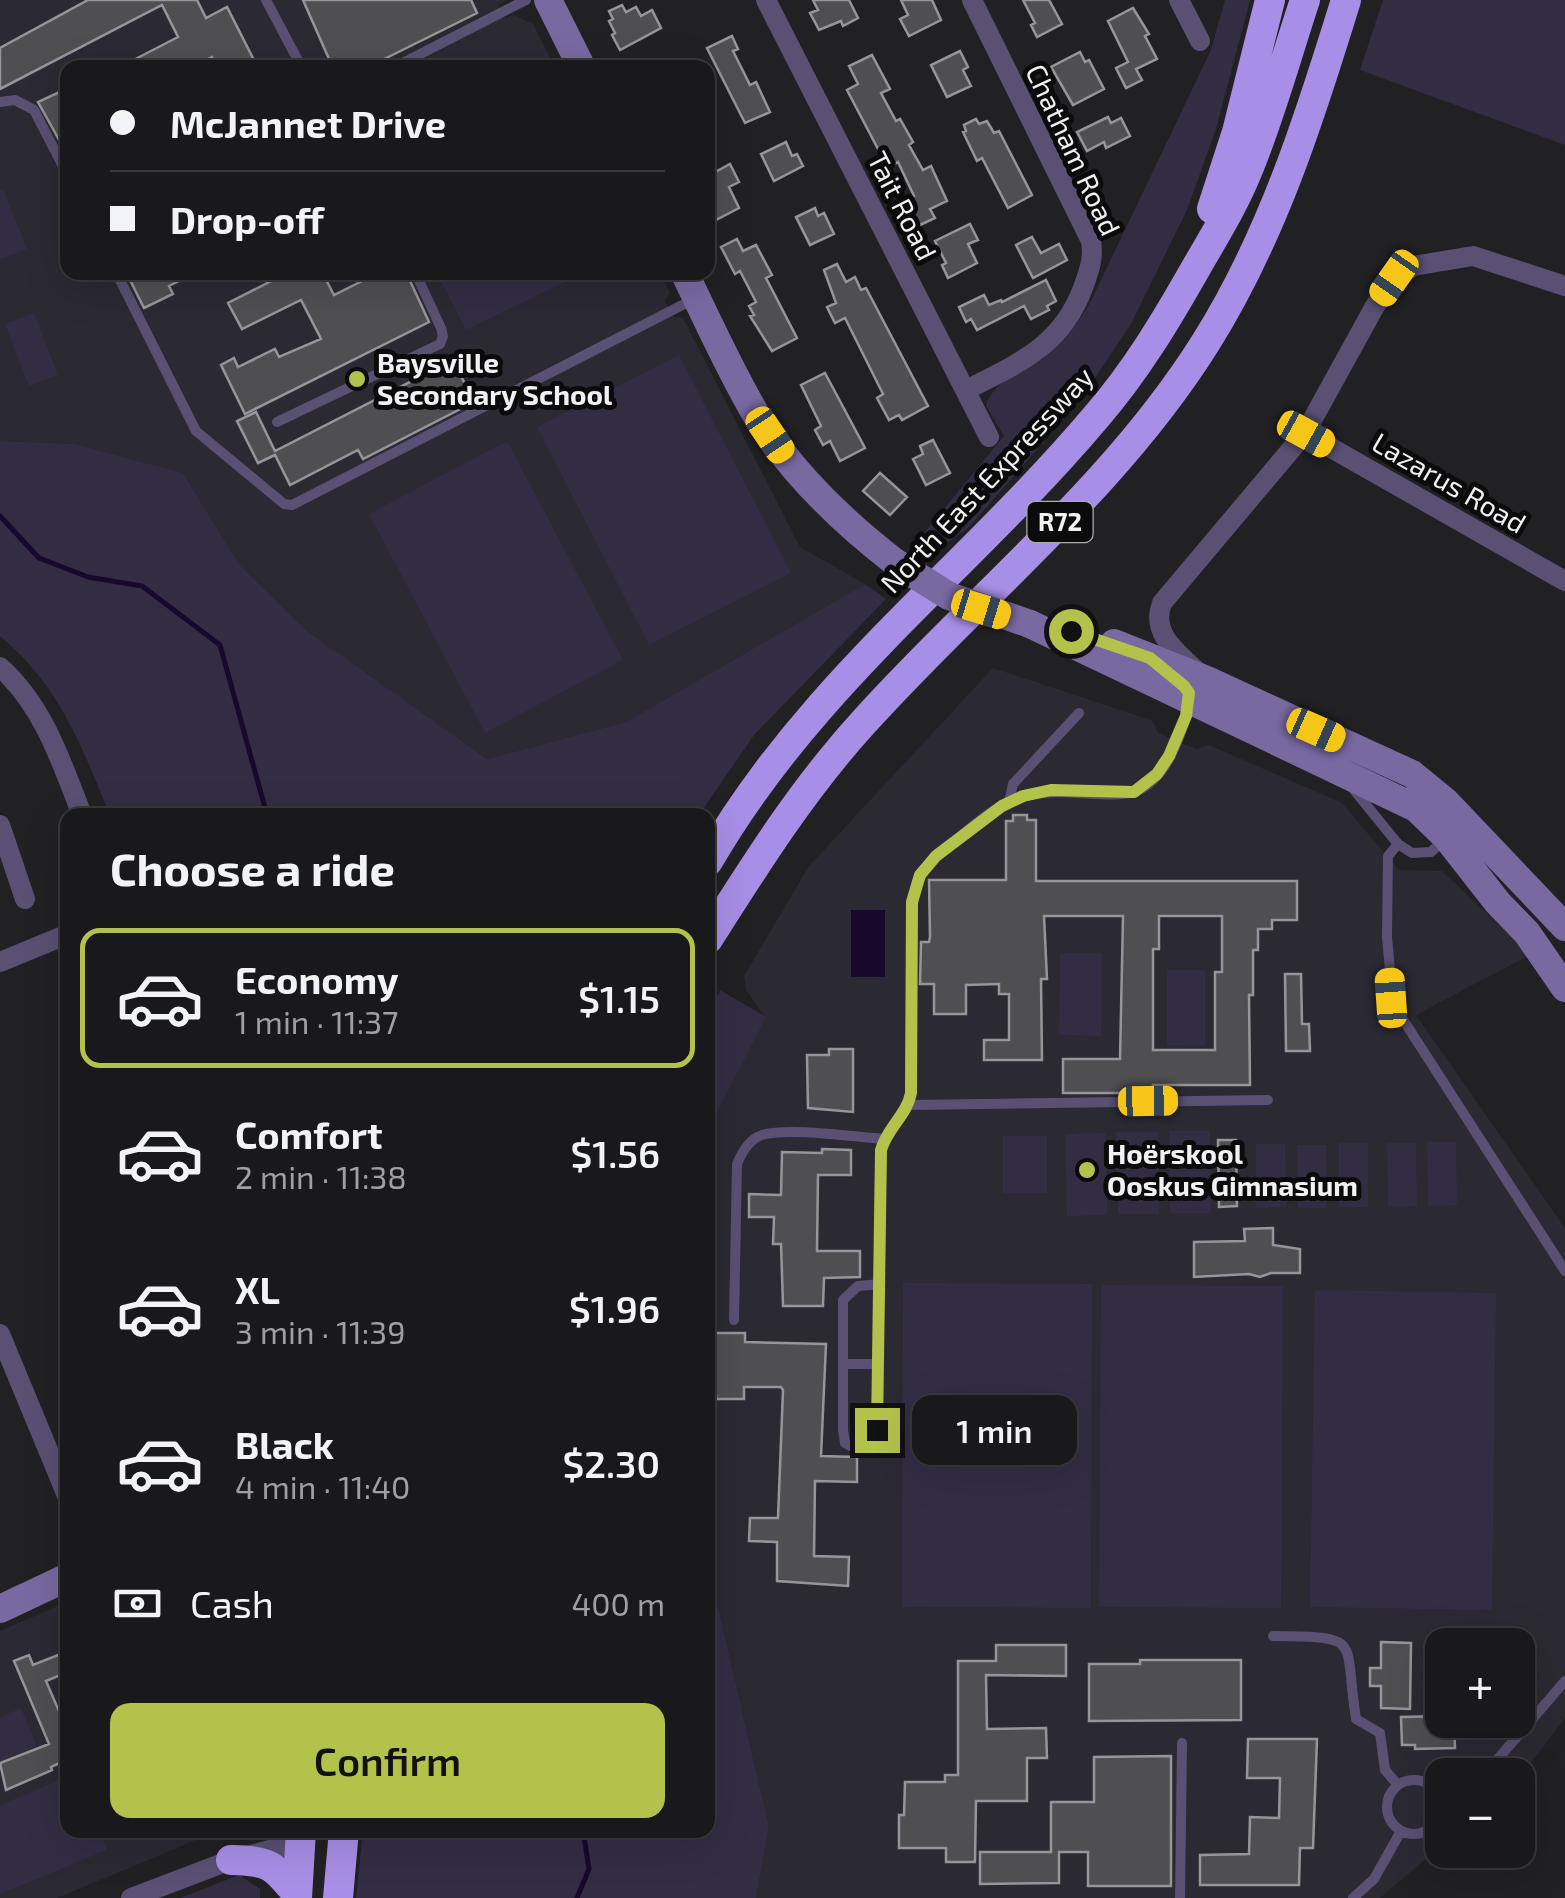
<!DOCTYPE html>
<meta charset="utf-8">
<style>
:root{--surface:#19191b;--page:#262628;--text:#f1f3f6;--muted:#9fa0a3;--line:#37383a;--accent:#b3c24b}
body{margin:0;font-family:"Exo 2",sans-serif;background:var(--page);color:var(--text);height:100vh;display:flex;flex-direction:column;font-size:38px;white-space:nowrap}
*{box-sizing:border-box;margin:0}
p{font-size:32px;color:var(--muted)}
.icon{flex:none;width:55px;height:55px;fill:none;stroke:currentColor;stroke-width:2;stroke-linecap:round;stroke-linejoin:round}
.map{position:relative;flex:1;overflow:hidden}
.sheet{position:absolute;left:60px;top:808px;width:655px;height:1030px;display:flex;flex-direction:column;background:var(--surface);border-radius:20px;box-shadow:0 10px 40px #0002,0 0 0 2px var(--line)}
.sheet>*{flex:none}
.banner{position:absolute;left:60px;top:60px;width:655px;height:220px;border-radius:20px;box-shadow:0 10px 40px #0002,0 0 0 2px var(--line);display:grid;align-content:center;height:220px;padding:0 50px;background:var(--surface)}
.buttons{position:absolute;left:1425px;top:1628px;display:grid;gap:20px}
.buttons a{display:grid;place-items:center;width:110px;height:110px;border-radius:20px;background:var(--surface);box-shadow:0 10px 40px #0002,0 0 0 2px var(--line);font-size:50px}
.end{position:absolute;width:45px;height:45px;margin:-22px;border:12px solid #b3c24b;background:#111;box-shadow:0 0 0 5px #111}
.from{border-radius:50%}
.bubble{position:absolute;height:70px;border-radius:20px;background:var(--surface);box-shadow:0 10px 40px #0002,0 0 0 2px var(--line);font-size:32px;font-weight:600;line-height:70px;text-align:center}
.car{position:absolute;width:30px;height:60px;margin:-30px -15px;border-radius:12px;box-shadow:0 0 8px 2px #0007;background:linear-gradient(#f5c518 24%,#345 0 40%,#f5c518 0 76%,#345 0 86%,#f5c518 0)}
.banner b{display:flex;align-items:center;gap:35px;height:95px;font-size:38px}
.banner b+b{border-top:2px solid var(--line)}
.banner i{width:25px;height:25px;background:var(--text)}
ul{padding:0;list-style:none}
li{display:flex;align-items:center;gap:30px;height:140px;margin:0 20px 15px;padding:0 30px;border:5px solid transparent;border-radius:20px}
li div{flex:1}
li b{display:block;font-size:38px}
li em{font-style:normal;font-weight:600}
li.current{border-color:var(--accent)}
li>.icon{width:90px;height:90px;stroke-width:1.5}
h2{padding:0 50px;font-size:45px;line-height:120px}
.pay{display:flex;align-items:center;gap:25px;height:110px;padding:0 50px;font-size:38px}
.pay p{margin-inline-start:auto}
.button{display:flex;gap:20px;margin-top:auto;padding:20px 50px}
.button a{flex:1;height:115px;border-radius:20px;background:var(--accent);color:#111;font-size:40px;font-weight:600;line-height:115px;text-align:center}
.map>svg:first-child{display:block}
.built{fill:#2b2932;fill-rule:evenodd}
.green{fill:#332d44}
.water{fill:#16092c}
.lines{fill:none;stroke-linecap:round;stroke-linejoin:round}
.stream{stroke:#16092c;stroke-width:5}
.building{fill:#4f4e51;stroke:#969599;stroke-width:2.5;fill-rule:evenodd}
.lane{stroke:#595073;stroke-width:10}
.street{stroke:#595073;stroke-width:20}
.secondary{stroke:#7869a1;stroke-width:28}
.highway{stroke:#a78ee6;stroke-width:30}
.secondary-bridge{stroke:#7869a1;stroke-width:28}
.route{stroke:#b3c24b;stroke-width:12}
.poi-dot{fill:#b3c24b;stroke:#0b0b0c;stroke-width:4}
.labels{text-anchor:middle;stroke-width:10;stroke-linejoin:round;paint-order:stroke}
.shield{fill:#0b0b0c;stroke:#acabad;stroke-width:2.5}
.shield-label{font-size:25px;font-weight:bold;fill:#f1f0f2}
.street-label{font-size:28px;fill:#f1f0f2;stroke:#0b0b0c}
.poi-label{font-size:28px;font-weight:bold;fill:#f1f0f2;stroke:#0b0b0c;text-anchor:start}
</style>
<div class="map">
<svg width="1565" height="1898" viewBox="0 0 1565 1898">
<rect width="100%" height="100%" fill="#212124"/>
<path class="built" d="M0,0H507L498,5L504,18L514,15L533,24L555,67L68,68V272L660,273L670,293L665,301L674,317L683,318L800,547L865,584L626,722L487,759L306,630L239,564L183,473L75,444L0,441Z
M993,668L1153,721L1157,732L1177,742L1197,749L1209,745L1342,803L1399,870L1442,871L1530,955L1416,1015L1565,1228V1718L1518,1779V1775H1442V1845L1380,1898H756L769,1827L708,1563V1130L765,1017L746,990L744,976L809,866ZM1442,1645H1518V1720H1442Z
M67,1602L68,1830H220L57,1898H0V1631Z"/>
<path class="green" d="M1225,0H1250L1216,129L1187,210L1131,324L1081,399L969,527L927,557L911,549L1004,436L986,406C995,377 1024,375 1045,357C1064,341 1077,324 1090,303L1211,50Z
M1383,0H1565V145L1360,70Z
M3,189L27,249L0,259V190Z
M437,273H583L466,330Z
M34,313L58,375L29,386L5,324Z
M679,355L791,573L649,645L537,427Z
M0,441L75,444L183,473L239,564L306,630L487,759L626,722L865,584L886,599L754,735L699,815H110C81,745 60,686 0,636Z
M507,441L623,660L485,733L369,514Z
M1060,953H1102L1101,1036L1059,1035Z
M1167,970H1205V1046L1167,1045Z
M720,990L766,1017L708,1130V1016Z
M1169,1131H1210L1211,1213H1170Z
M1116,1132H1158L1159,1214H1118Z
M1106,1133L1107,1215L1067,1216L1065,1134Z
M1003,1136H1047V1193H1003Z
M1427,1142H1456L1457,1205L1428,1206Z
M1339,1143H1368V1207H1339Z
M1387,1143H1416L1417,1206L1388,1207Z
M1256,1144H1285L1286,1207L1256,1208Z
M1297,1145H1326L1327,1208H1298Z
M903,1283L1092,1284L1091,1608L902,1607Z
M1101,1285L1283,1286L1281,1608L1099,1607Z
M1315,1290L1496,1293L1492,1610L1310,1607Z
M708,1563L769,1827L756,1898H356L363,1830H708Z
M21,1708L37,1746L0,1762V1717Z
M67,1777L68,1830H99L107,1850L0,1894V1805Z
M239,1875L260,1889V1898H180Z"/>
<path class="water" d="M851,910H885V977H851Z"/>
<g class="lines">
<path class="stream" d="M0,516L39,558L88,577L142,586L220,645L267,815
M577,1898L589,1869L583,1830"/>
</g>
<path class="building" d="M88,0H197L206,18L227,7L258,68H218L212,57L192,68H118L178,37L162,5L0,89V48Z
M303,0H471L477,13L366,68H333Z
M813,0H849L858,18L843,26L841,21L819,30L810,13L818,10Z
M901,0H932L941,20L909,36L900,19L908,15Z
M1023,0H1049L1062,24L1037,37L1031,25L1035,23Z
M622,5L626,12L636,7L641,16L652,10L661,28L620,50L612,35L615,33L609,21L613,19L609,11Z
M1133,8L1149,34L1145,36L1157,59L1136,69L1142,80L1126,88L1116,68L1128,62L1108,21Z
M732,36L738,49L733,51L750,85L756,82L770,112L745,123L707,48Z
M960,51L968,67L963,70L971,86L947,97L931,65Z
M1080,52L1085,62L1089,60L1104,89L1073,105L1051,67Z
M872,55L890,89L881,93L896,121L900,119L913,142L909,145L923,170L931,166L947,201L930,209L935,218L918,226L906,200L914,196L898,162L888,168L847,90L858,84L849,66Z
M68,88V156L38,102Z
M1108,117L1111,123L1121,118L1130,136L1106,148L1104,142L1087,151L1077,132Z
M976,119L979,124L987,121L994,133L999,131L1032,195L1008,208L982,158L977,161L963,132L966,131L964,125Z
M786,142L792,156L797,154L803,166L774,181L761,154Z
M730,164L739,182L729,187L739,208L714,221L708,208V176Z
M815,208L818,216L824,213L834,234L810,245L796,217Z
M970,224L978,240L968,244L977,263L948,278L942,265L946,263L935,241Z
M1032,237L1041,253L1059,244L1067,260L1033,278L1016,245Z
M737,239L743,251L756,245L772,275L766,278L797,338L772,351L750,316L754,315L749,306L756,302L740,271L735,274L721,247Z
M837,264L846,282L855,277L861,290L866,288L928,406L902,420L899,415L889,420L877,398L883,394L845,318L835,323L827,307L836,303L824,270Z
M126,272H197L169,286L173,294L144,308Z
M289,272H322L334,295L366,279L362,272H406L429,322L245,414L221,365L234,358L238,367L275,349L279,357L321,339L301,300L242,329L228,303Z
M1046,280L1056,301L1047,306L1049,310L1031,319L1024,306L977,330L971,319L966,322L959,307L984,295L989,305L1001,300L1002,302Z
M453,360L474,402L363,459L358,450L290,485L275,455L258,463L237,421L256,412L275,451Z
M825,373L865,448L840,461L830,441L823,445L815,430L821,426L801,385Z
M933,440L950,473L926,485L913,459L923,454L920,446Z
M880,473L907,497L890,515L863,491Z
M1013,815H1027V820H1036V881H1297V920H1272V929H1258V950H1253V995H1249L1250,1085H1153V1093H1063V1059H1120L1123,916H1044L1047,979H1041L1042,1060H984V1040H1009V994H999V984L966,985V1014H934V984H920L921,942H929L930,937L929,880H1006V821H1013ZM1159,916H1222V972H1215V1050H1153V949H1159Z
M1285,974H1301L1302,1024H1309L1310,1051H1286Z
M829,1049H853V1112L808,1108L807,1055H829Z
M1218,1140H1236L1237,1206L1219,1207Z
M822,1149L851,1150V1175H818L817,1251H860V1277L824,1278L823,1306H783L781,1244H773L774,1217H749V1194L781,1195L782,1152L822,1153Z
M1273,1228V1245L1300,1249V1273H1271L1260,1277L1249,1274L1194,1277V1242L1245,1241L1244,1229Z
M709,1333H745V1342L826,1344L821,1456L857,1457V1482L815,1481L814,1556L849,1557L848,1586L777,1581V1542L749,1541L750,1518H778L783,1390L781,1387H744V1399H716V1396H708Z
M1381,1642L1411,1643L1410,1709L1381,1708V1686H1370V1668H1381Z
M996,1645H1066V1676L986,1675L987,1729L1046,1728L1047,1758H1027V1801H976L975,1862H946V1848H899V1815H904L905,1782H945V1775H958V1661H996Z
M68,1651V1672L46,1681L68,1732V1759L51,1767L52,1770L6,1790L0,1763L49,1744L14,1661L29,1655L33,1665Z
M1140,1660H1241V1720L1089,1721V1664H1140Z
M1442,1716V1720H1454L1455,1748L1415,1749V1745H1402L1401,1717Z
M1248,1739H1317L1313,1848H1300L1299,1885H1200V1855L1249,1854L1250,1817L1279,1818L1280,1778H1247Z
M1171,1756V1886H1088V1852H1059V1883L980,1884V1852H1051V1802H1094V1757Z"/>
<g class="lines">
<path class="lane" d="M266,0L302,68
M393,68L526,0
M0,102L15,100L34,110L68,176
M116,272L196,431L284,504L292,505L696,298
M277,422L440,344L443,336L441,328L415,272
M1350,785L1398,844L1412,853L1431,852L1446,838
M1009,802L1013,784L1079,713
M1398,844L1388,856L1387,937L1393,1004L1565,1271
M909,1105L1268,1100
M880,1284L858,1286L843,1300V1430L845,1443C861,1453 873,1449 877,1430L881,1150C887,1128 907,1116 911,1093L912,902C916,874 933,858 955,841C976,823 998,803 1026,796C1062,786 1107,800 1134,792C1167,781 1183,732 1189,702
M734,1320L737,1164C742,1152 749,1139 762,1135C789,1127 854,1137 884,1139
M843,1364H879
M1273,1636C1365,1637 1343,1637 1356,1719L1380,1733L1385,1770L1398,1785
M1484,1775L1565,1681
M1387 1807a27 27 0 1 1 54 0a27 27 0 1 1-54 0Z
M1180,1898L1182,1743
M1353,1898L1374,1879L1401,1831"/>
<path class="street" d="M766,0L989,437
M1179,0L1200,41
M966,390C1017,364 1061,347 1083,288C1089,271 1094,259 1091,241L972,0
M1305,433L1565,581
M0,667C44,707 61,761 82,815
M1199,673C1178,653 1150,634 1162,603L1305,433L1375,306L1394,279L1413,266L1473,256L1565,286
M0,825L25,899
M0,962L68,934
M0,1334L68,1498
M131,1898L231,1860L301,1842"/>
<path class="secondary" d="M548,0L582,68
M684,272C708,321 730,371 758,418C793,475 843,522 896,563
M1030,624L1416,808L1447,838L1498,903L1527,933L1565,988
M1114,643L1207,680L1412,774L1445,801L1565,927
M0,1609L68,1577"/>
<path class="highway" d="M1212,209L1237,132L1270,0
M708,861C811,683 966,571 1096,417C1136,371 1167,319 1197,266C1215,235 1233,206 1247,172C1270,117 1286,57 1305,0
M708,939C755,865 802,790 862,724C976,597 1114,489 1206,342C1272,237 1310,117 1346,0
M231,1860C269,1861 273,1864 297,1894
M297,1898L301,1830
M338,1898L344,1830"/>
<path class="secondary-bridge" d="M896,563L949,596L1030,624"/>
</g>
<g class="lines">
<path class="route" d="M877,1430L881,1150C887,1128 907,1115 911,1093L912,902L920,875L936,856L1002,806L1023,796L1051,790L1134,792L1157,774L1169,756L1186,716L1189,693L1184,686L1150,658L1071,631"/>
</g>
<g class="poi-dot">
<circle cx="357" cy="379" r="10"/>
<circle cx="1087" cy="1170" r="10"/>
</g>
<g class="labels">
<rect class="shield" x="1027.5" y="502" width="65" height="40" rx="8"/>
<g class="shield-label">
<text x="1060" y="531">R72</text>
</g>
<g class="street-label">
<text transform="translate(1073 150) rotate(65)" y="10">Chatham Road</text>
<text transform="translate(902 206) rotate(63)" y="10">Tait Road</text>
<text transform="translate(987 480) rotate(-47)" y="10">North East Expressway</text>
<text transform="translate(1449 483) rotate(30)" y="10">Lazarus Road</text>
</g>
<g class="poi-label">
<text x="377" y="373">Baysville<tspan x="377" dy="32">Secondary School</tspan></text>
<text x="1107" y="1164">Hoërskool<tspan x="1107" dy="32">Ooskus Gimnasium</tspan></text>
</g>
</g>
</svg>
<div class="buttons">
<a>+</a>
<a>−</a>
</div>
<i class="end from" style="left:1071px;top:631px"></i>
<i class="end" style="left:877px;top:1430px"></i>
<div class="bubble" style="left:912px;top:1395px;width:165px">1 min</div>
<i class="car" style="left:1394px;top:278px;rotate:215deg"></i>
<i class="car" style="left:1306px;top:434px;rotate:119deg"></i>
<i class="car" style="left:770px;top:435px;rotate:146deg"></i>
<i class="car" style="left:981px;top:609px;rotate:107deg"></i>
<i class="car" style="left:1316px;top:730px;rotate:114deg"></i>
<i class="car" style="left:1391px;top:998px;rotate:356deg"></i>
<i class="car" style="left:1148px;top:1101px;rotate:89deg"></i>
<div class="banner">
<b><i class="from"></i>McJannet Drive</b>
<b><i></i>Drop-off</b>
</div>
<section class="sheet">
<h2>Choose a ride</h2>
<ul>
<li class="current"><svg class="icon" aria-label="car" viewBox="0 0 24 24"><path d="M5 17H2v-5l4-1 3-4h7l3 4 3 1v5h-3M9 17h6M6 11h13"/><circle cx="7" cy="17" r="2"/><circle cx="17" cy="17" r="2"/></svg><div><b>Economy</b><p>1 min · 11:37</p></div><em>$1.15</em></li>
<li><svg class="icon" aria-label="car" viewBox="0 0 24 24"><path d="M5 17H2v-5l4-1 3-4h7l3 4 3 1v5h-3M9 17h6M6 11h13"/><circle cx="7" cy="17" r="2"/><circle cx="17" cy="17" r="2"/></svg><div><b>Comfort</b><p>2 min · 11:38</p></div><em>$1.56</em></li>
<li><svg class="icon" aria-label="car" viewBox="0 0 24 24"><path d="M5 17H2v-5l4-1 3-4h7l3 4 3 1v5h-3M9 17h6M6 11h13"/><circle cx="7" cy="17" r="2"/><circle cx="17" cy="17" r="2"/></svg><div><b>XL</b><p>3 min · 11:39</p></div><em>$1.96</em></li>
<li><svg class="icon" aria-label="car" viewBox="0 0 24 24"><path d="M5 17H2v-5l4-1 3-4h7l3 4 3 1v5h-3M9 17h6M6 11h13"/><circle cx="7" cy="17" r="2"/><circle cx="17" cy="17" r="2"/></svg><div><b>Black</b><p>4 min · 11:40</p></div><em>$2.30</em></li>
</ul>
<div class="pay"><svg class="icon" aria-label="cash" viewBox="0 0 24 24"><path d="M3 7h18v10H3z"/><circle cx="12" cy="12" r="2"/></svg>Cash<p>400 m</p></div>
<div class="button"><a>Confirm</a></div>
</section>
</div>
